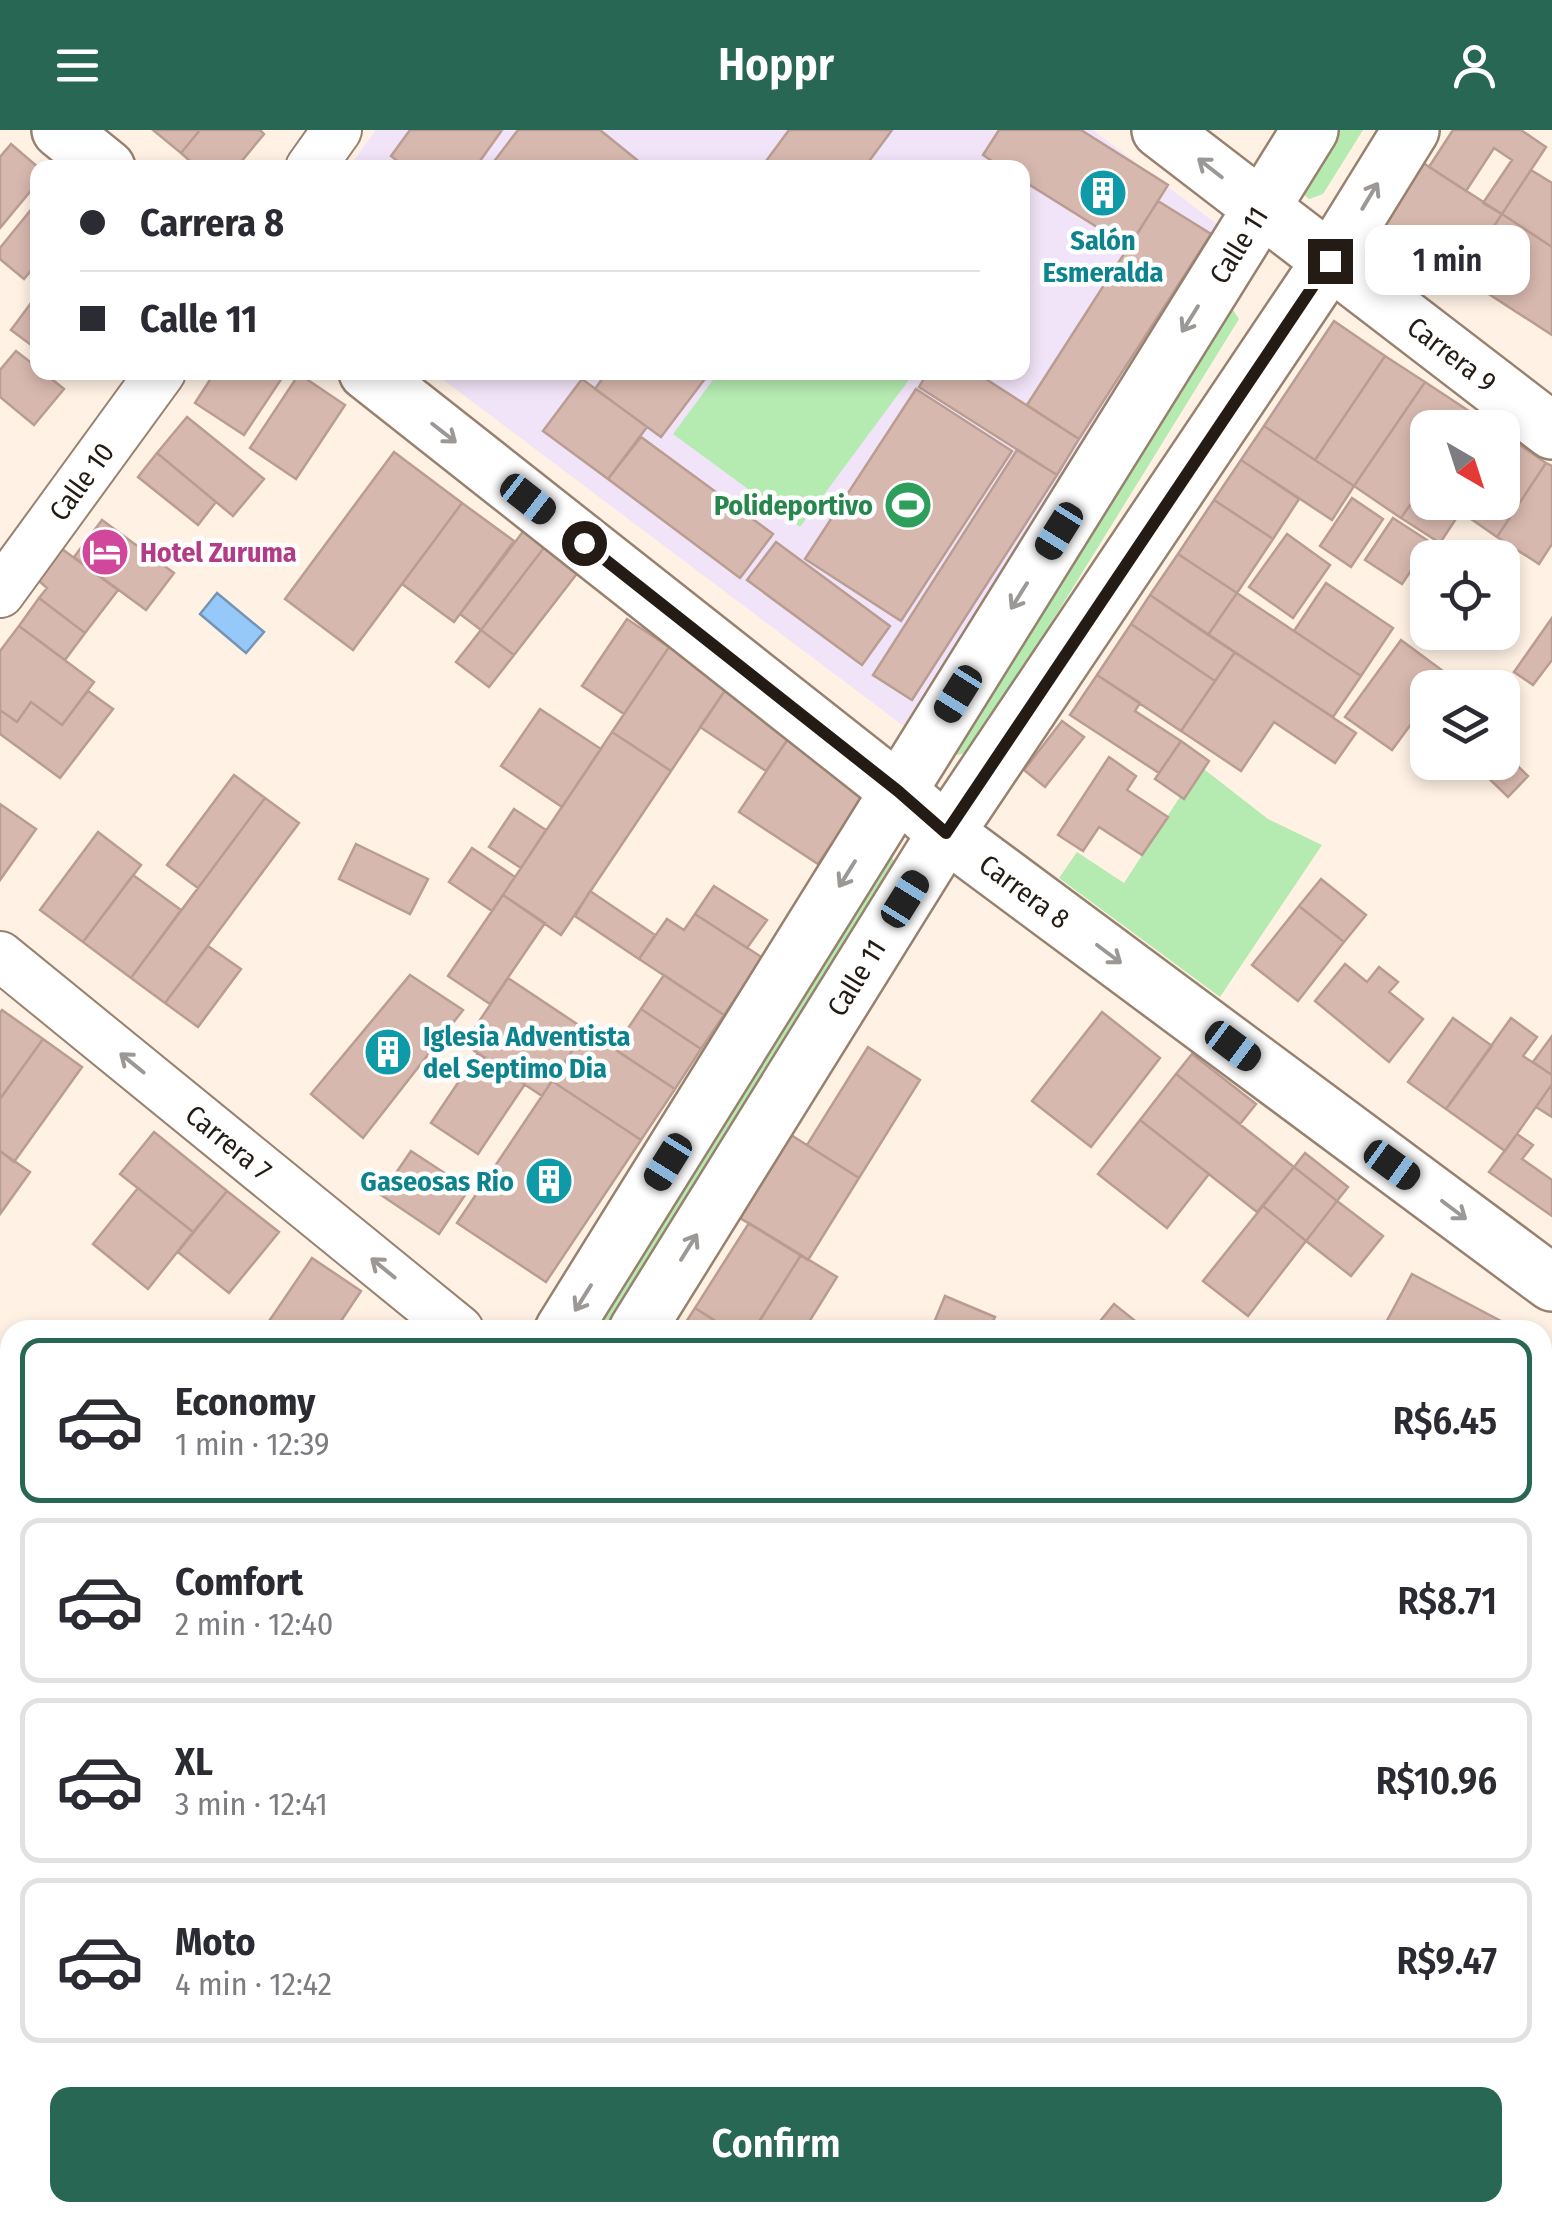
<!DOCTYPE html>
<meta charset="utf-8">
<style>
:root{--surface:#fff;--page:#f7f7f7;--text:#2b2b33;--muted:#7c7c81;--line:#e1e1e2;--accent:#286754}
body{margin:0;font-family:"Fira Sans Condensed",sans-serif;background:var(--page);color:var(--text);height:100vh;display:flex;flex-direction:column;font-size:38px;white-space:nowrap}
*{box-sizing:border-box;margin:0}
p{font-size:32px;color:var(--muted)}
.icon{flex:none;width:55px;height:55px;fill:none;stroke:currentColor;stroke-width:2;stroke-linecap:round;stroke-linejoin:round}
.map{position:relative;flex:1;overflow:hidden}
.panel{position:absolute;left:0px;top:1190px;width:1552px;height:902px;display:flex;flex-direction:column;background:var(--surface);border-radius:30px 30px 0 0;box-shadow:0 5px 15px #0003}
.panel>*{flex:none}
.banner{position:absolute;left:30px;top:30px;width:1000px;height:220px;border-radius:20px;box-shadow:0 5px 15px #0003;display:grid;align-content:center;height:220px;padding:0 50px;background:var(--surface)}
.needle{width:65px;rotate:141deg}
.controls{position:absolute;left:1410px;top:280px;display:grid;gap:20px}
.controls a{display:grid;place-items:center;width:110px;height:110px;border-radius:20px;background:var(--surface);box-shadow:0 5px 15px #0003;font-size:50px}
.end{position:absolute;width:45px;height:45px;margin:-22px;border:12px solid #241b14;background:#fff;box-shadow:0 0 0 5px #fff}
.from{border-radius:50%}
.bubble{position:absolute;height:70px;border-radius:20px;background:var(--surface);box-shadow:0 5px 15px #0003;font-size:32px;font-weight:600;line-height:70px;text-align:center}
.car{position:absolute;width:30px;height:60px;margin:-30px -15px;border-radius:12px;box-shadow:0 0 8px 2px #0007;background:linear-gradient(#222 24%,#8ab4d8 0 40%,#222 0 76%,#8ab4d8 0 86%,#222 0)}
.banner b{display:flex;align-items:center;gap:35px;height:95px;font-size:38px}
.banner b+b{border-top:2px solid var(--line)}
.banner i{width:25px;height:25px;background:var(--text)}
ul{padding:18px 0 0;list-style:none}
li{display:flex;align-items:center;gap:30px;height:165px;margin:0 20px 15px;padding:0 30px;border:5px solid var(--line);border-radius:20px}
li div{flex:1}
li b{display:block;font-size:38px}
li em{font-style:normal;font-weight:600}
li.current{border-color:var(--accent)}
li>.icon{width:90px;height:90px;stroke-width:1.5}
.primary-button{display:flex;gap:20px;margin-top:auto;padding:20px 50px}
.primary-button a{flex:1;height:115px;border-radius:20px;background:var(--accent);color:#fff;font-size:40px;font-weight:600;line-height:115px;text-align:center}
header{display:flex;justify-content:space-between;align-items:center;height:130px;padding:0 50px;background:var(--accent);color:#fff;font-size:45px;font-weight:600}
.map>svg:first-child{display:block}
.education{fill:#f1e4f8}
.green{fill:#b5ebb1}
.water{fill:#96c8f9;stroke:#7494b4;stroke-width:2.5}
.building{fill:#d7b8ae;stroke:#ba9d92;stroke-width:2.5}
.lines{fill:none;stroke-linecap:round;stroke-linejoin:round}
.minor-casing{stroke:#98826f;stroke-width:52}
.tertiary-casing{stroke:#98826f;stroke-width:60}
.secondary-casing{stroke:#98826f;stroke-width:60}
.minor{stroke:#fff;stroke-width:48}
.tertiary{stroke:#fff;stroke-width:55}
.secondary{stroke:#fff;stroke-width:55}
.oneway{stroke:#9c9895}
.route{stroke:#241b14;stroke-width:12}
.labels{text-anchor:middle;stroke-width:9;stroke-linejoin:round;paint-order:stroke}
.culture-label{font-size:28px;font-weight:bold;fill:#0d838f;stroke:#fff}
.street-label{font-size:28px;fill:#241b14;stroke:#fff}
.leisure-label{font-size:28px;font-weight:bold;fill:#27864d;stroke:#fff;text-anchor:end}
.hotel-label{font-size:28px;font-weight:bold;fill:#b23c85;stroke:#fff;text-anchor:start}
</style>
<header><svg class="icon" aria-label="menu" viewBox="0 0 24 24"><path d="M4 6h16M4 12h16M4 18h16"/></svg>Hoppr<svg class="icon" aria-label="person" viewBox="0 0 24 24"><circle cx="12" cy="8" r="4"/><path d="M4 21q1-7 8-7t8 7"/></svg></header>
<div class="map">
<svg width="1552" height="2091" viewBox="0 0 1552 2091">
<rect width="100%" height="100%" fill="#fff1e4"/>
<path class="education" d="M376,0H1093L1218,95L905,597L434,243L1022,242V38H348Z"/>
<path class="green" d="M1335,0H1363L1323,64L1309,69L1303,64L1300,55Z
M1231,177L1239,189L972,621L958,625L952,621Z
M718,243V242L914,243L800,397L673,304Z
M1200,636L1268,689L1322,715L1220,867L1059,748L1077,722L1124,753Z
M888,722L896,734L615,1200H587Z
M1552,1869V2091H1432L1431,2083L1542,2082V1879Z"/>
<path class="water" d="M217,463L264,502L246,523L200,484Z"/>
<path class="building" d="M153,0H200L181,23Z
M200,0H260L264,4L236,38H198L181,23Z
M410,0H502L475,38H407L391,26Z
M518,0H600L647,38H489Z
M789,0H892L864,38H761Z
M999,0H1081L1168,55L1129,117L1022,50V38H1002L983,25Z
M1453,0H1521L1546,17L1502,84L1483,73L1512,30L1494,18L1466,61L1429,37Z
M11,14L39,38L38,52L0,98V27Z
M1408,23L1502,84L1461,146L1367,85Z
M1531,40L1552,53V117L1502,84Z
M38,71V132L24,149L0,129V118Z
M1158,71L1211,104L1079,309L1027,275Z
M1502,84L1552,117V205L1461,146Z
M37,165H38V220L11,200Z
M1334,191L1385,226L1315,330L1264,296Z
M16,221L38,238V242H43L64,259L34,295L0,267V240Z
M1385,226L1425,252L1354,356L1315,330Z
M215,242H286L244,305L195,273Z
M607,242H710L661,307L595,259Z
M928,242H975L1079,309L1057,345L919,257Z
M299,244L345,275L296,349L250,318Z
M582,249L647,297L608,349L543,301Z
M1425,252L1472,283L1462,298H1428V349L1401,388L1354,356Z
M916,259L1012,321L901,491L805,429Z
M187,287L264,349L233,386L157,323Z
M1264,296L1354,356L1332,390L1241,330Z
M641,307L773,404L740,448L608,349Z
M1510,308L1546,333L1497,407L1461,382L1467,372H1502V320Z
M1017,320L1057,345L912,570L873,545Z
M394,322L462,373L353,520L285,469Z
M157,323L216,372L198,395L138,347Z
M1241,330L1299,369L1273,409L1214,370Z
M1546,333L1552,336V414L1539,434L1497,407Z
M1428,349V372H1467L1440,413L1401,388Z
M1352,368L1383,389L1351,437L1320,416Z
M1214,370L1273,409L1237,463L1178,424Z
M462,373L514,411L454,492L402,454Z
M1393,388L1430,412L1402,454L1365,430Z
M102,390L174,443L146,480L74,427Z
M525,399L546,415L481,500L460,484Z
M1287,404L1330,435L1293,488L1249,457Z
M776,412L890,496L862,535L747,450Z
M546,415L579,441L514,525L481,500Z
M62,419L118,460L85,503L39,468L47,458L38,450Z
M1178,424L1237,463L1208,505L1150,465Z
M1326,453L1393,498L1361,546L1294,501Z
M1237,463L1361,546L1333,587L1208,505Z
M1150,465L1235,522L1215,551L1131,494Z
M39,468L85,503L65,530L19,496Z
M1552,488V530L1533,555L1514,542Z
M627,489L669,517L624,584L582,556Z
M1131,494L1215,551L1181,601L1097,545Z
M19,496L94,552L62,595L31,572L17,592L0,580V521Z
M481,500L514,525L489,557L456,532Z
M1401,510L1447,544L1438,558H1428V571L1392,620L1345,587Z
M669,517L728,556L671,641L612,602Z
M1235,522L1356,603L1335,633L1274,592L1241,641L1181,601Z
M1097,545L1140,573L1135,581L1181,611L1159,643L1070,585Z
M728,556L794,600L766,641L700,597Z
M88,561L113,579L60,648L0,604V580L17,592L31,572L62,595Z
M540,579L601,619L562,677L501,636Z
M1062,591L1084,607L1045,657L1024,640Z
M794,600L873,653L818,734L739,682Z
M612,602L671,641L561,805L503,765Z
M1181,611L1209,631L1184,669L1155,649Z
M1502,621L1528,646L1508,667L1472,632H1502Z
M1109,627L1136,646L1127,660L1168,687L1142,725L1099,697L1083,721L1058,705Z
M234,645L265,668L198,758L167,735Z
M265,668L299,693L165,873L131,848Z
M0,674L36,699L0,750Z
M514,679L546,700L521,738L489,717Z
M98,702L141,735L83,812L40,780Z
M356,714L428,749L410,784L339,749Z
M472,718L515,747L492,781L449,752Z
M133,745L181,780L131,848L83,812Z
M1321,749L1366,785L1344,812L1299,776Z
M714,756L767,790L747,818L695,784Z
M590,761L655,805L639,829L575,786Z
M503,765L545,793L490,874L448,846Z
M1299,776L1344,812L1298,871L1252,835Z
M695,784L763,828L724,885L639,829L667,789L684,800Z
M208,816L241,839L198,897L165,873Z
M1345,834L1367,852L1379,837L1398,852L1389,862L1423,889L1389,932L1315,871Z
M410,845L463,880L363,1008L311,964Z
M664,845L724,885L701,919L641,879Z
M508,848L586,900L542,966L464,914Z
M641,879L701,919L675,959L614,919Z
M2,880L43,909L0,969V883Z
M1102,882L1160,928L1091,1017L1032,971Z
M1453,888L1492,916L1446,979L1408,952Z
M1511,888L1537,907L1523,926L1552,945V954L1505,1021L1446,979Z
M586,900L675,959L641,1010L552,951Z
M1552,906V945L1533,932Z
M43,909L82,937L14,1032L0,1021V969Z
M868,917L920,950L859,1048L807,1015Z
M478,923L525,954L478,1024L431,993Z
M1192,924L1256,974L1240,994L1176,944Z
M1176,944L1294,1037L1257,1082L1140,990Z
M552,951L641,1010L546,1152L457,1093Z
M1552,954V987L1536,977Z
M1140,990L1209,1044L1167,1098L1098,1044Z
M154,1002L227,1061L193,1102L120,1044Z
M1517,1004L1533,1015L1522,1029L1552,1050V1086L1489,1042Z
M791,1005L859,1048L808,1130L740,1088Z
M0,1021L30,1042L0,1084Z
M411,1021L469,1059L439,1104L381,1065Z
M1305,1023L1348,1057L1337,1071L1294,1037Z
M1294,1037L1337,1071L1306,1111L1263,1076Z
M138,1058L193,1102L148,1159L93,1114Z
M227,1061L279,1102L229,1163L178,1122Z
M1337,1071L1383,1106L1351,1146L1306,1111Z
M1263,1076L1306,1111L1248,1186L1203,1151Z
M749,1093L801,1125L754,1200H730L695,1178Z
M801,1125L837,1147L804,1200H776L760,1190Z
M312,1128L361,1161L335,1200H263Z
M1412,1144L1518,1200H1382Z
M945,1166L995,1187L989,1200H931Z
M1114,1174L1144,1198L1142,1200H1093Z
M695,1178L730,1200H681Z
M7,1254L10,1256V1318L0,1336V1267Z
M1544,1346L1552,1351V1413L1542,1407Z
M1542,1407L1552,1413V1460L1542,1454Z
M10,1551V1623L8,1627L0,1623V1568Z
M0,1832L10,1839V1945L0,1938Z
M100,2082H155L149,2091H111Z
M250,2082H300L311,2091H243Z
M618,2082H709L703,2091H612Z
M709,2082H753L747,2091H703Z
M753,2082H809L803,2091H747Z
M903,2082H991L997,2086L994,2091H898Z
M1150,2082H1190L1204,2091H1145Z
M1190,2082H1232L1226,2091H1204Z
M1302,2082H1372L1366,2091H1316Z"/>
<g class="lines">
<g class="minor-casing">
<g id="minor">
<path d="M310,38L337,0"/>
<path id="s1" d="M0,463L161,242"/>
<path id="s2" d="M0,826L459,1200"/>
<path d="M1542,1262L1552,1246"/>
<path d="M1542,1680L1552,1683"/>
<path d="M1542,1771L1552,1755"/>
<path d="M374,2082L385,2091"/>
<path d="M518,2082L529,2091"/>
<path d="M563,2091L568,2082"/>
<path d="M1049,2091L1054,2082"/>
<path d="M1383,2091L1384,2082"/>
</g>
</g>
<g class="tertiary-casing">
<g id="tertiary">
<path d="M60,0L107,38"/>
<path id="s3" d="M1160,0L1552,301"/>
<path id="s4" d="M367,242L898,661L946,703L1552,1153"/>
<path d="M0,2068L10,2055"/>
<path d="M50,2091L57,2082"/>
</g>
</g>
<g class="secondary-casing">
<g id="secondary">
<path id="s5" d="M563,1200L1310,0"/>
<path id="s6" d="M637,1200L946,703L1330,131L1411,0"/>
<path d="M0,1694L10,1702"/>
<path d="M0,1774L10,1781"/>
</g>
</g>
<use href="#minor" class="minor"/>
<use href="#tertiary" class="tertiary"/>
<use href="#secondary" class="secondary"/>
</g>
<defs><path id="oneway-shaft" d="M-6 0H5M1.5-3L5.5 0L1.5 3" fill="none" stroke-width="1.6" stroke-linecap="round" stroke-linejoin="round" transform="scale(2.5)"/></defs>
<g class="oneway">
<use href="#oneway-shaft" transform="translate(1210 38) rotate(-142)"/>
<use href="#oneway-shaft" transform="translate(1370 66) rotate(-59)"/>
<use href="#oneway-shaft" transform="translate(1190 189) rotate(122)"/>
<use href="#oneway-shaft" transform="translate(444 303) rotate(38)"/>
<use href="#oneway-shaft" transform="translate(1019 466) rotate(122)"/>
<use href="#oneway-shaft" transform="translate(847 744) rotate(122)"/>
<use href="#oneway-shaft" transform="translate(1109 824) rotate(37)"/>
<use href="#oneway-shaft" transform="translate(132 933) rotate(-141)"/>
<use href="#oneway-shaft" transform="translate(1454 1080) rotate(37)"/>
<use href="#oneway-shaft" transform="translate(689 1117) rotate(-58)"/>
<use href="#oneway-shaft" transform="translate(383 1138) rotate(-141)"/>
<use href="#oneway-shaft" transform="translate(583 1168) rotate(122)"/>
</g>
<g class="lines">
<path class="route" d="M584,413L898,661L946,703L1330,131"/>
</g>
<defs>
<g id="building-disc" transform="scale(2.5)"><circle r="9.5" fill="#0f9aa8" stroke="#fff"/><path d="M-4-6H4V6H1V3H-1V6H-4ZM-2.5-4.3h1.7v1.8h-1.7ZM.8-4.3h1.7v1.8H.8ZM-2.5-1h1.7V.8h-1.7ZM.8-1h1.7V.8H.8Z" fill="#fff"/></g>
<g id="stadium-disc" transform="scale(2.5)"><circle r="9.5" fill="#2e9e5b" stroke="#fff"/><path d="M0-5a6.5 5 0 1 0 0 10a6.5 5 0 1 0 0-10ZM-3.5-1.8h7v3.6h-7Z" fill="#fff"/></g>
<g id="hotel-disc" transform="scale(2.5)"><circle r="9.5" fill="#d1479c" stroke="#fff"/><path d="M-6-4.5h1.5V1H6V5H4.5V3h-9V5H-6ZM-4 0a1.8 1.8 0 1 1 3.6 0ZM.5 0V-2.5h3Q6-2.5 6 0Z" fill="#fff"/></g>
</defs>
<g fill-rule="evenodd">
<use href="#building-disc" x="1103" y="63"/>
<use href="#stadium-disc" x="908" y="375"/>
<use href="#hotel-disc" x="105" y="422"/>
<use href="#building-disc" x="388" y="922"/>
<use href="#building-disc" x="549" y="1051"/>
</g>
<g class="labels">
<g class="culture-label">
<text x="1103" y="120">Salón<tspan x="1103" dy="32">Esmeralda</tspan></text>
<text x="423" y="916" text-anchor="start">Iglesia Adventista<tspan x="423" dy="32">del Septimo Dia</tspan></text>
<text x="514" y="1061" text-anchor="end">Gaseosas Rio</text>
</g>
<g class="street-label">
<text dy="10" stroke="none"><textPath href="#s5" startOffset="1278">Calle 11</textPath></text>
<text dy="10" stroke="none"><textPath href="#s3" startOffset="368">Carrera 9</textPath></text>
<text dy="10" stroke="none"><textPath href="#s1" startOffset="138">Calle 10</textPath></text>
<text dy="10" stroke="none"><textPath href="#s4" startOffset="838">Carrera 8</textPath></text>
<text dy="10" stroke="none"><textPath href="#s6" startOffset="415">Calle 11</textPath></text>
<text dy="10" stroke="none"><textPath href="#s2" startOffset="295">Carrera 7</textPath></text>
</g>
<g class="leisure-label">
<text x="873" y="385">Polideportivo</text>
</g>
<g class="hotel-label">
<text x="140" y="432">Hotel Zuruma</text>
</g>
</g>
</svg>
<div class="controls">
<a><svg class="needle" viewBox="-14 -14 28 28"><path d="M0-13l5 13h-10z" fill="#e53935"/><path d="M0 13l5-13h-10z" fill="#7c7c81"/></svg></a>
<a><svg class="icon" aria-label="locate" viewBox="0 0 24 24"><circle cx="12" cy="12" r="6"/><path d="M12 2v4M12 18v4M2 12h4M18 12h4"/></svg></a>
<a><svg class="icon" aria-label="layers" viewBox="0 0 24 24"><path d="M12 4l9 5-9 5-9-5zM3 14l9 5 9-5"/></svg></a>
</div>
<i class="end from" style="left:584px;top:413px"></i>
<i class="end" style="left:1330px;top:131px"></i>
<div class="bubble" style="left:1365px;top:95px;width:165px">1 min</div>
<i class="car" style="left:528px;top:369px;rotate:128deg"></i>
<i class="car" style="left:1059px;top:401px;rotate:212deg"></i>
<i class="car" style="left:958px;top:564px;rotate:212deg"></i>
<i class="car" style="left:905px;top:769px;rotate:32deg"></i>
<i class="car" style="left:1233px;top:916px;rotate:127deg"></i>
<i class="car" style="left:668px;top:1032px;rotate:212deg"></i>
<i class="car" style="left:1392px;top:1035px;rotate:126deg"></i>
<div class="banner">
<b><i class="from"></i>Carrera 8</b>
<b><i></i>Calle 11</b>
</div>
<section class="panel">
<ul>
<li class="current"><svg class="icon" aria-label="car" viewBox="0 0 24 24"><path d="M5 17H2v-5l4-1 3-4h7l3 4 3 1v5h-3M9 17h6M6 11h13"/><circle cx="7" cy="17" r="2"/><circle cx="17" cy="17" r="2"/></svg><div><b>Economy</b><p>1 min · 12:39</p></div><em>R$6.45</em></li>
<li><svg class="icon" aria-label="car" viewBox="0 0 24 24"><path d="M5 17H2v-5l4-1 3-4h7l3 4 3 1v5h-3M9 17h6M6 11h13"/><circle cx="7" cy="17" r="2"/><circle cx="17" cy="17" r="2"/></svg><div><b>Comfort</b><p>2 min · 12:40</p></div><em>R$8.71</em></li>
<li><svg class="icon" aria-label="car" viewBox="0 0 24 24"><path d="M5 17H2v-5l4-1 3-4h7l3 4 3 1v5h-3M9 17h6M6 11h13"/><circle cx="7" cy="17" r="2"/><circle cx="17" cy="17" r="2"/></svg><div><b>XL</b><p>3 min · 12:41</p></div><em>R$10.96</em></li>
<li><svg class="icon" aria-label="car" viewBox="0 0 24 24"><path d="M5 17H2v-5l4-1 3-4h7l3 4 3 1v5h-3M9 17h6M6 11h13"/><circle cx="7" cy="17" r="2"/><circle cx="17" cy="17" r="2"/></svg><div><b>Moto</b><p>4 min · 12:42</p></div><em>R$9.47</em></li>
</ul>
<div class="primary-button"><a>Confirm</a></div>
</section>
</div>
